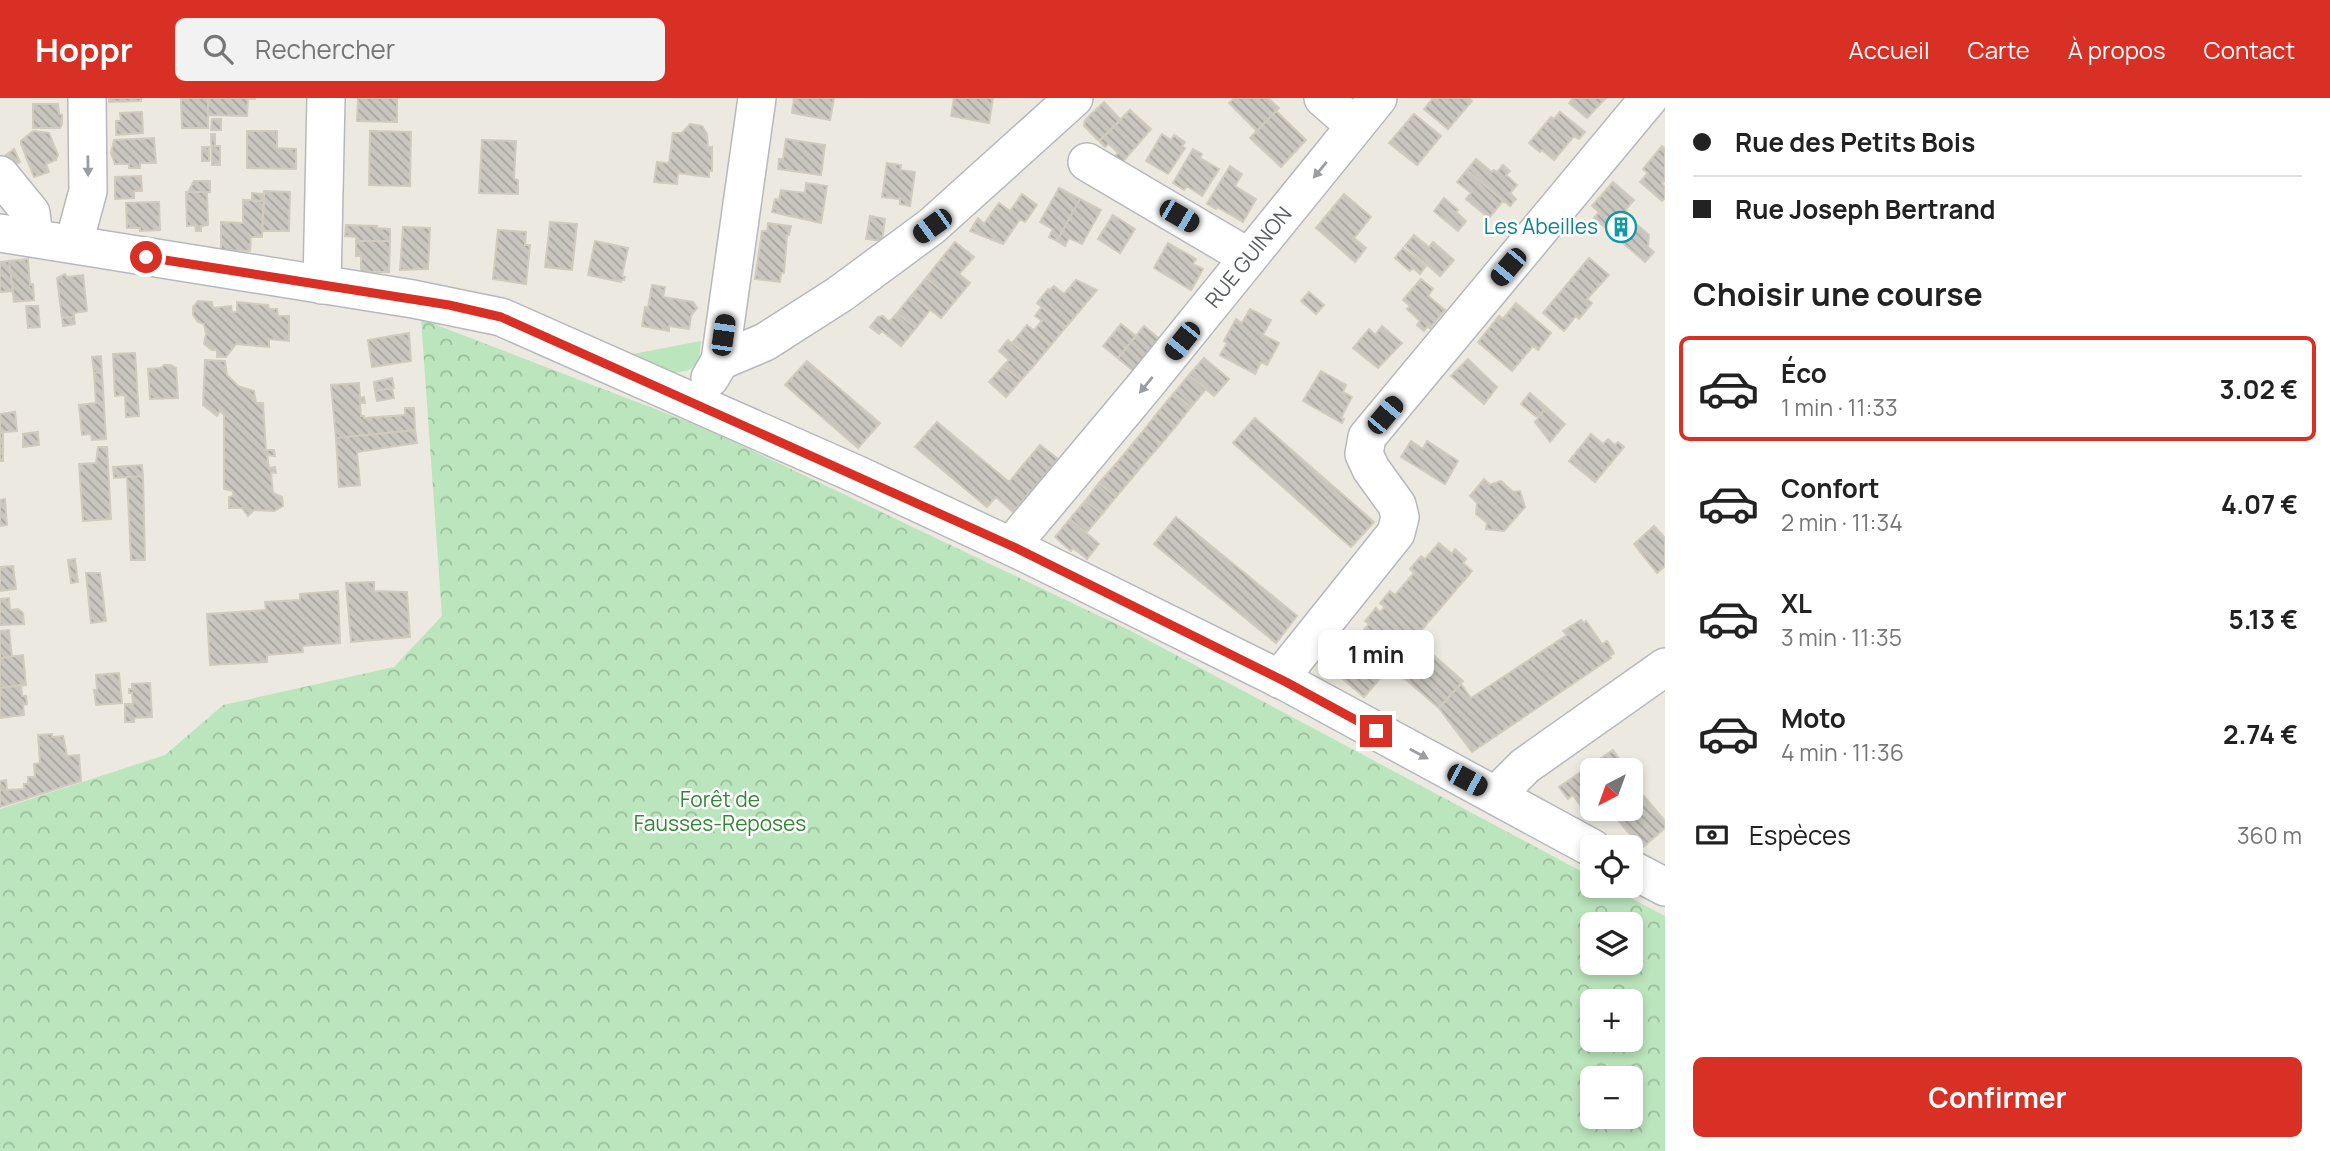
<!DOCTYPE html>
<html lang="fr">
<meta charset="utf-8">
<style>
:root{--surface:#fff;--page:#f2f2f2;--text:#222;--muted:#767676;--line:#e0e0e0;--accent:#d93025}
body{margin:0;font-family:Manrope,sans-serif;background:var(--page);color:var(--text);height:100vh;display:flex;flex-direction:column;font-size:26px;white-space:nowrap}
*{box-sizing:border-box;margin:0}
p{font-size:23px;color:var(--muted)}
.icon{flex:none;width:38px;height:38px;fill:none;stroke:currentColor;stroke-width:2;stroke-linecap:round;stroke-linejoin:round}
.map{position:relative;flex:1;overflow:hidden}
.sheet{display:flex;flex-direction:column;background:var(--surface);width:665px}
.sheet>*{flex:none}
.top-card{display:grid;align-content:center;height:154px;padding:0 28px;background:var(--surface)}
.needle{width:46px;rotate:221deg}
.tools{position:absolute;left:1580px;top:660px;display:grid;gap:14px}
.tools a{display:grid;place-items:center;width:63px;height:63px;border-radius:10px;background:var(--surface);box-shadow:0 4px 10px #0003;font-size:35px}
.end{position:absolute;width:32px;height:32px;margin:-16px;border:9px solid #d93025;background:#fff;box-shadow:0 0 0 4px #fff}
.from{border-radius:50%}
.bubble{position:absolute;height:49px;border-radius:10px;background:var(--surface);box-shadow:0 4px 10px #0003;font-size:23px;font-weight:700;line-height:49px;text-align:center}
.car{position:absolute;width:21px;height:42px;margin:-21px -10px;border-radius:9px;box-shadow:0 0 5px 2px #0007;background:linear-gradient(#222 24%,#8ab4d8 0 40%,#222 0 76%,#8ab4d8 0 86%,#222 0)}
.top-card b{display:flex;align-items:center;gap:24px;height:66px;font-size:26px}
.top-card b+b{border-top:2px solid var(--line)}
.top-card i{width:18px;height:18px;background:var(--text)}
ul{padding:0;list-style:none}
li{display:flex;align-items:center;gap:21px;height:105px;margin:0 14px 10px;padding:0 14px;border:4px solid transparent;border-radius:10px}
li div{flex:1}
li b{display:block;font-size:26px}
li em{font-style:normal;font-weight:700}
li.active{border-color:var(--accent)}
li>.icon{width:63px;height:63px;stroke-width:1.5}
h2{padding:0 28px;font-size:32px;line-height:84px}
.pay{display:flex;align-items:center;gap:18px;height:77px;padding:0 28px;font-size:26px}
.pay p{margin-inline-start:auto}
.cta{display:flex;gap:14px;margin-top:auto;padding:14px 28px}
.cta a{flex:1;height:80px;border-radius:10px;background:var(--accent);color:#fff;font-size:28px;font-weight:700;line-height:80px;text-align:center}
header{display:flex;align-items:center;gap:42px;box-sizing:border-box;height:98px;padding:0 35px;background:var(--accent);color:#fff}
header strong{font-size:33px}
nav{display:flex;gap:38px;margin-inline-start:auto;font-size:24px}
.search{width:490px;height:63px;background:var(--page);display:flex;align-items:center;gap:18px;box-sizing:border-box;padding:0 24px;border-radius:10px;color:var(--muted);font-size:26px}
main{display:flex;flex:1;min-height:0}
.map>svg:first-child{display:block}
.green{fill:#bbe5bc}
.forest{fill:url(#forest-crowns);fill-rule:evenodd}
.building{fill:url(#building-back-hatch);stroke:#d1cbbe;stroke-width:2}
.lines{fill:none;stroke-linecap:round;stroke-linejoin:round}
.minor-casing{stroke:#b6b8bd;stroke-width:40}
.minor{stroke:#fff;stroke-width:37}
.oneway{fill:#9b9ea0}
.route{stroke:#d93025;stroke-width:9}
.labels{text-anchor:middle;stroke-width:5;stroke-linejoin:round;paint-order:stroke}
.culture-label{font-size:21px;fill:#0d838f;stroke:#fff;text-anchor:end}
.street-label{font-size:21px;fill:#595d61;stroke:#fff}
.park-label{font-size:21px;fill:#338638;stroke:#fff}
</style>
<header>
<strong>Hoppr</strong>
<div class="search"><svg class="icon" aria-label="search" viewBox="0 0 24 24"><circle cx="10" cy="10" r="6"/><path d="M15 15l6 6"/></svg>Rechercher</div>
<nav><a>Accueil</a><a>Carte</a><a>À propos</a><a>Contact</a></nav>
</header>
<main>
<div class="map">
<svg width="1665" height="1053" viewBox="0 0 1665 1053">
<defs>
<pattern id="forest-crowns" width="20" height="18" patternUnits="userSpaceOnUse" patternTransform="scale(1.75)"><rect width="20" height="18" fill="#bbe5bc"/><path d="M2 6a3 3 0 1 1 6 0M12 15a3 3 0 1 1 6 0" fill="none" stroke="#9bbd9c"/></pattern>
<pattern id="building-back-hatch" width="6" height="6" patternUnits="userSpaceOnUse" patternTransform="scale(1.75)"><rect width="6" height="6" fill="#c9c6bf"/><path d="M-1 5l2 2M0 0l6 6M5-1l2 2" fill="none" stroke="#a6a49f"/></pattern>
</defs>
<rect width="100%" height="100%" fill="#eceae0"/>
<path class="green" d="M701,243L699,263L689,272L670,276L628,257Z"/>
<path class="forest" d="M421,221L707,331L1131,533L1592,779V788H1608L1665,818V1053H0V711L165,657L223,607L394,569L442,518ZM1592,826H1631V864H1592ZM1592,903H1631V942H1592ZM1592,980H1631V1018H1592Z"/>
<path class="building" d="M109,0H141V3L109,4Z
M181,0H208V30H182Z
M208,0H255V1H248L247,18L208,17Z
M358,0H397V24L357,23Z
M794,0H834L830,22L792,15Z
M954,0H993L989,25L951,18Z
M1234,0H1268L1279,10L1257,33L1229,5Z
M1433,0H1469L1472,3L1448,31L1424,11Z
M1573,0H1606L1587,20L1569,5Z
M1104,4L1121,22L1099,43L1084,28L1085,22Z
M33,6H58L59,16L62,17V26L60,30H33Z
M1130,12L1151,31L1120,67L1111,62L1118,55L1109,46L1105,49L1099,43Z
M1276,13L1306,42L1281,69L1250,40Z
M142,14L143,35L116,37V23H121L120,15Z
M1560,14L1585,34L1579,41L1574,38L1554,62L1542,52L1540,54L1529,45L1551,19L1554,21Z
M1414,16L1441,38L1417,67L1389,45Z
M212,21H221V32H211Z
M690,26L702,28L707,36L708,49H712V73H709V79L678,75L677,86L654,84L657,64L669,65L673,35H682Z
M33,33L49,35L58,57L56,62L46,66L49,74L34,79L21,46V43Z
M247,33H277V50L296,51V71L247,70Z
M370,33L411,34L410,88L369,87Z
M211,36H215V48H220V67H212Z
M1162,36L1171,42L1174,37L1185,44L1182,48L1185,50L1168,76L1146,63Z
M154,40L156,65H140V70H129V66H115L111,55L114,42Z
M786,41L825,47L821,77L778,71L779,61H783Z
M482,42L516,43L514,81L518,82V96L479,95Z
M1662,48L1665,51V82L1662,86L1665,89V100L1662,103L1640,84L1648,75L1643,71Z
M202,49H209V63H202Z
M14,51L20,64L14,67L6,57Z
M1193,51L1202,56L1200,60L1219,71L1202,98L1187,88L1184,92L1173,85Z
M1476,61L1492,74L1494,72L1497,74L1503,67L1510,73L1506,77L1517,87L1510,95L1516,101L1510,108L1467,72Z
M887,65L901,67L900,72L915,74L910,108L900,106V101L882,99Z
M1230,68L1242,76L1235,88L1256,101L1243,124L1217,109L1216,111L1207,106Z
M1467,72L1503,103L1489,120L1466,101L1471,95L1457,84Z
M141,78L142,93H134V100L115,101V79Z
M194,83H210V94H188Z
M1613,84L1634,102L1626,111L1628,119L1649,137L1648,149L1654,154L1645,164L1594,120L1599,114L1592,108Z
M806,85L827,88L821,125L772,114L775,101L779,102L781,92L805,95Z
M1059,90L1080,101L1057,143L1049,139L1053,131L1040,124Z
M264,93L290,94L289,133H262Z
M186,94H207L208,127L201,128V133H196L195,127L187,128Z
M252,95L264,96V103H252Z
M1022,96L1037,107L1025,124L1020,121L1003,146L970,133L978,120L984,126L999,105L1010,113Z
M1344,96L1371,119L1354,140L1366,150L1355,164L1316,130Z
M1444,100L1458,112L1456,114L1466,123L1458,133L1434,113Z
M1080,101L1101,112L1082,146L1069,140L1065,148L1057,143Z
M243,102L264,103L262,139H251L250,153L221,152V124L243,125Z
M159,104L160,132L140,133V130H127L126,105Z
M1113,117L1135,131L1120,155L1098,141Z
M870,118L885,121L882,143L866,141Z
M550,124L577,126L572,172L545,169Z
M768,125L791,128L789,137H787L784,175H781L780,184L755,181L762,133H767Z
M346,127L377,128V130L390,131V143H356V139L345,138Z
M403,129L430,130L428,171L400,172Z
M498,132L526,134L525,147H530L526,186L493,181Z
M1414,137L1429,149L1433,144L1454,162L1440,178L1405,148Z
M356,143H390L389,174H361V158H356Z
M595,143L628,150L622,178L625,179L624,182H621V184L588,177Z
M955,144L974,159L959,176L941,161Z
M1168,145L1196,161L1193,166L1203,171L1191,192L1154,170Z
M1403,150L1426,168L1420,176L1413,170L1410,173L1395,160Z
M1589,160L1609,177L1587,201L1592,205L1579,221L1576,218L1564,233L1543,215Z
M28,161L30,187L33,186L34,202L14,204L9,163Z
M941,161L970,185L955,203L926,180Z
M9,163L13,193L0,194V164Z
M65,176L67,179L83,177L87,213L74,215V219L62,220L57,180Z
M926,180L955,203L941,220L912,197Z
M1421,181L1433,191L1428,198L1445,212L1430,230L1427,229L1424,233L1417,227L1420,223L1407,211L1410,208L1403,202Z
M1076,182L1097,192L1066,229L1037,205L1048,191L1050,192L1054,188L1064,196Z
M652,187L665,189L663,199L693,204L697,210L691,218L689,231L669,228V233L642,228L645,209L648,210Z
M1309,194L1324,207L1316,216L1301,203Z
M912,197L930,212L916,230L897,215Z
M198,203L212,204L213,210L231,208L232,214H237V204L268,207L269,211H277L278,218H289V243L269,241V249L236,246L226,259H217V252H212L204,246L206,236L204,226L198,224L193,217V209Z
M1516,205L1551,235L1538,252L1533,248L1512,273L1478,244L1499,218L1503,221Z
M26,208H38L40,229L28,230Z
M1042,209L1066,229L1051,247L1034,232L1042,223L1035,218Z
M1250,211L1271,222L1263,237L1279,245L1267,267L1261,264L1255,276L1220,257L1227,245L1224,243L1236,221L1242,225Z
M897,215L916,230L901,248L882,233L879,236L870,229L878,219L883,218L889,224Z
M74,219L75,226L63,228L62,220Z
M1121,226L1136,238L1118,260L1103,248Z
M1027,227L1051,247L1036,265L1012,245Z
M1144,228L1163,244L1137,276L1118,260Z
M1382,228L1402,245L1378,270L1353,250L1369,231L1375,237Z
M409,235L411,263L372,269L368,242Z
M1008,242L1036,265L1021,282L1003,268L1009,262L999,253Z
M135,255L139,318L126,319L125,297L115,298L113,256Z
M101,258L102,274L94,275L92,259Z
M1204,260L1229,281L1214,298L1189,277Z
M1468,261L1497,289L1484,306L1451,278Z
M205,262L225,263L227,277L238,288L254,293L256,305H263L266,352H274L275,358L267,357L269,370L275,369L276,375L271,374L273,395L282,399L283,408L274,413L254,412L248,418L242,410H229V399L233,398V393L224,391V317L220,313L217,318L203,307Z
M807,263L880,325L858,350L785,287Z
M164,267H171L176,270L178,300L150,301L148,271L161,270Z
M1003,268L1021,282L1006,299L989,284Z
M1321,273L1346,287L1343,294L1352,299L1341,320L1344,321L1342,325L1303,303Z
M102,274L106,341L92,342L91,336L82,337L79,307L96,305L94,275Z
M1189,277L1206,291L1191,309L1174,295Z
M392,280L394,290L375,293L374,284Z
M359,285L360,300L364,299L365,305H360L361,318H364V320L405,317V310H414L415,332L336,340L331,287Z
M392,290L394,300L377,303L375,293Z
M1174,295L1191,309L1176,328L1159,313Z
M1530,295L1546,309L1538,320L1521,306Z
M1546,309L1565,326L1550,344L1535,324Z
M1159,313L1176,328L1161,346L1144,332Z
M15,314L17,333L3,334V363H0V316Z
M1255,320L1374,424L1351,449L1233,345Z
M937,324L1009,384L1040,347L1058,361L1013,414L996,399L987,409L915,349Z
M415,332L417,345L357,354L360,387L339,389L336,340Z
M1144,332L1161,346L1146,363L1130,349Z
M38,334L39,347L23,349V336Z
M1591,336L1603,346L1608,341L1615,347L1618,344L1624,349L1595,384L1569,363Z
M1411,343L1423,351L1427,343L1458,363L1445,386L1401,359Z
M98,349H107L111,421L83,423L79,366L96,365Z
M1130,349L1146,363L1131,381L1115,367Z
M142,367L143,378L114,380L113,369Z
M1115,367L1131,381L1116,399L1099,385Z
M143,378L145,462H131L127,379Z
M1484,381L1490,387L1501,383L1513,394L1520,393L1525,409L1504,433L1486,431L1487,425L1476,416L1477,405L1470,398Z
M1099,385L1116,399L1102,416L1085,403Z
M5,401L7,427L0,428V402Z
M1085,403L1102,416L1086,435L1070,421Z
M1176,419L1297,518L1276,545L1154,446Z
M1070,421L1099,446L1087,461L1073,450L1071,453L1055,439Z
M1654,428L1665,440V468L1657,475L1634,446Z
M1439,445L1452,456L1455,451L1466,461L1463,465L1472,473L1364,599L1331,571L1333,568L1329,565L1341,551L1345,554L1369,526L1365,523L1376,510L1380,514L1385,509L1380,505L1390,493L1395,497L1414,475L1410,471L1421,458L1425,461Z
M75,461L78,484L71,485L68,462Z
M13,468L16,491L0,493V469Z
M86,475H100L106,523L91,525Z
M374,484V493L407,494L410,539L351,544L346,485Z
M338,493L340,545L302,548L303,554L267,557V564L210,567L207,516L266,512L265,504L300,502V496Z
M9,500L10,512L18,511L23,515L24,526L0,527V501Z
M1581,522L1584,525L1586,523L1602,546L1607,543L1614,555L1610,558L1611,560L1472,654L1439,610L1461,586L1471,600L1567,537L1563,533Z
M9,532L12,559L0,560V533Z
M1415,541L1463,583L1439,610L1391,569Z
M23,557L26,587L0,590V560Z
M119,575L122,605L96,607L94,592H97L96,577Z
M150,585L152,619L134,620V624H125V606H133L132,595H129V591H132V586Z
M21,587L22,598H26L27,606L23,607L24,617L0,620V590Z
M52,636V639L63,638L67,658L79,657L81,683L0,709V683L6,682L7,692L24,691V686H28V679H35L34,666L40,665L38,637Z
M1613,652L1627,672H1592V700L1581,708L1573,697L1568,701L1559,689Z
M1644,698L1665,723V730L1642,750L1617,721Z"/>
<g class="lines">
<g class="minor-casing">
<g id="minor">
<path d="M1323,0L1355,28"/>
<path d="M1087,64L1248,159"/>
<path d="M0,77L31,115L34,139"/>
<path d="M0,135L413,201L501,219L858,377L1025,455L1286,584L1592,750"/>
<path d="M77,146L78,130L88,93L87,0"/>
<path d="M322,187L326,0"/>
<path d="M720,263L765,244L840,196L932,128L1074,0"/>
<path d="M710,280L720,263L757,0"/>
<path id="s1" d="M1014,449L1020,437L1143,290L1378,0"/>
<path d="M1279,581L1396,435L1400,419L1397,407L1371,371L1364,356L1367,339L1649,0"/>
<path d="M1496,697L1525,668L1665,569"/>
<path d="M1631,771L1665,789"/>
</g>
</g>
<use href="#minor" class="minor"/>
</g>
<defs><path id="oneway-solid" d="M-6-.8H1V-3.2L6.5 0L1 3.2V.8H-6Z" transform="scale(1.75)"/></defs>
<g class="oneway">
<use href="#oneway-solid" transform="translate(88 68) rotate(89)"/>
<use href="#oneway-solid" transform="translate(1320 72) rotate(130)"/>
<use href="#oneway-solid" transform="translate(1146 287) rotate(129)"/>
<use href="#oneway-solid" transform="translate(1419 656) rotate(28)"/>
</g>
<g class="lines">
<path class="route" d="M146,159L449,207L501,219L1014,449L1286,584L1376,633"/>
</g>
<defs>
<g id="building-ring" transform="scale(1.575)"><circle r="9.5" fill="#fff" stroke="#0f9aa8" stroke-width="1.5"/><path d="M-4-6H4V6H1V3H-1V6H-4ZM-2.5-4.3h1.7v1.8h-1.7ZM.8-4.3h1.7v1.8H.8ZM-2.5-1h1.7V.8h-1.7ZM.8-1h1.7V.8H.8Z" fill="#0f9aa8"/></g>
</defs>
<g fill-rule="evenodd">
<use href="#building-ring" x="1621" y="129"/>
</g>
<g class="labels">
<g class="culture-label">
<text x="1598" y="136">Les Abeilles</text>
</g>
<g class="street-label">
<text dy="7" stroke="none"><textPath href="#s1" startOffset="373">RUE GUINON</textPath></text>
</g>
<g class="park-label">
<text x="720" y="709">Forêt de<tspan x="720" dy="24">Fausses-Reposes</tspan></text>
</g>
</g>
</svg>
<div class="tools">
<a><svg class="needle" viewBox="-14 -14 28 28"><path d="M0-13l5 13h-10z" fill="#e53935"/><path d="M0 13l5-13h-10z" fill="#767676"/></svg></a>
<a><svg class="icon" aria-label="locate" viewBox="0 0 24 24"><circle cx="12" cy="12" r="6"/><path d="M12 2v4M12 18v4M2 12h4M18 12h4"/></svg></a>
<a><svg class="icon" aria-label="layers" viewBox="0 0 24 24"><path d="M12 4l9 5-9 5-9-5zM3 14l9 5 9-5"/></svg></a>
<a>+</a>
<a>−</a>
</div>
<i class="end from" style="left:146px;top:159px"></i>
<i class="end" style="left:1376px;top:633px"></i>
<div class="bubble" style="left:1318px;top:532px;width:116px">1 min</div>
<i class="car" style="left:1179px;top:118px;rotate:120deg"></i>
<i class="car" style="left:932px;top:128px;rotate:234deg"></i>
<i class="car" style="left:1508px;top:169px;rotate:220deg"></i>
<i class="car" style="left:723px;top:237px;rotate:8deg"></i>
<i class="car" style="left:1182px;top:243px;rotate:219deg"></i>
<i class="car" style="left:1385px;top:317px;rotate:40deg"></i>
<i class="car" style="left:1467px;top:682px;rotate:118deg"></i>
</div>
<section class="sheet">
<div class="top-card">
<b><i class="from"></i>Rue des Petits Bois</b>
<b><i></i>Rue Joseph Bertrand</b>
</div>
<h2>Choisir une course</h2>
<ul>
<li class="active"><svg class="icon" aria-label="car" viewBox="0 0 24 24"><path d="M5 17H2v-5l4-1 3-4h7l3 4 3 1v5h-3M9 17h6M6 11h13"/><circle cx="7" cy="17" r="2"/><circle cx="17" cy="17" r="2"/></svg><div><b>Éco</b><p>1 min · 11:33</p></div><em>3.02 €</em></li>
<li><svg class="icon" aria-label="car" viewBox="0 0 24 24"><path d="M5 17H2v-5l4-1 3-4h7l3 4 3 1v5h-3M9 17h6M6 11h13"/><circle cx="7" cy="17" r="2"/><circle cx="17" cy="17" r="2"/></svg><div><b>Confort</b><p>2 min · 11:34</p></div><em>4.07 €</em></li>
<li><svg class="icon" aria-label="car" viewBox="0 0 24 24"><path d="M5 17H2v-5l4-1 3-4h7l3 4 3 1v5h-3M9 17h6M6 11h13"/><circle cx="7" cy="17" r="2"/><circle cx="17" cy="17" r="2"/></svg><div><b>XL</b><p>3 min · 11:35</p></div><em>5.13 €</em></li>
<li><svg class="icon" aria-label="car" viewBox="0 0 24 24"><path d="M5 17H2v-5l4-1 3-4h7l3 4 3 1v5h-3M9 17h6M6 11h13"/><circle cx="7" cy="17" r="2"/><circle cx="17" cy="17" r="2"/></svg><div><b>Moto</b><p>4 min · 11:36</p></div><em>2.74 €</em></li>
</ul>
<div class="pay"><svg class="icon" aria-label="cash" viewBox="0 0 24 24"><path d="M3 7h18v10H3z"/><circle cx="12" cy="12" r="2"/></svg>Espèces<p>360 m</p></div>
<div class="cta"><a>Confirmer</a></div>
</section>
</main>
